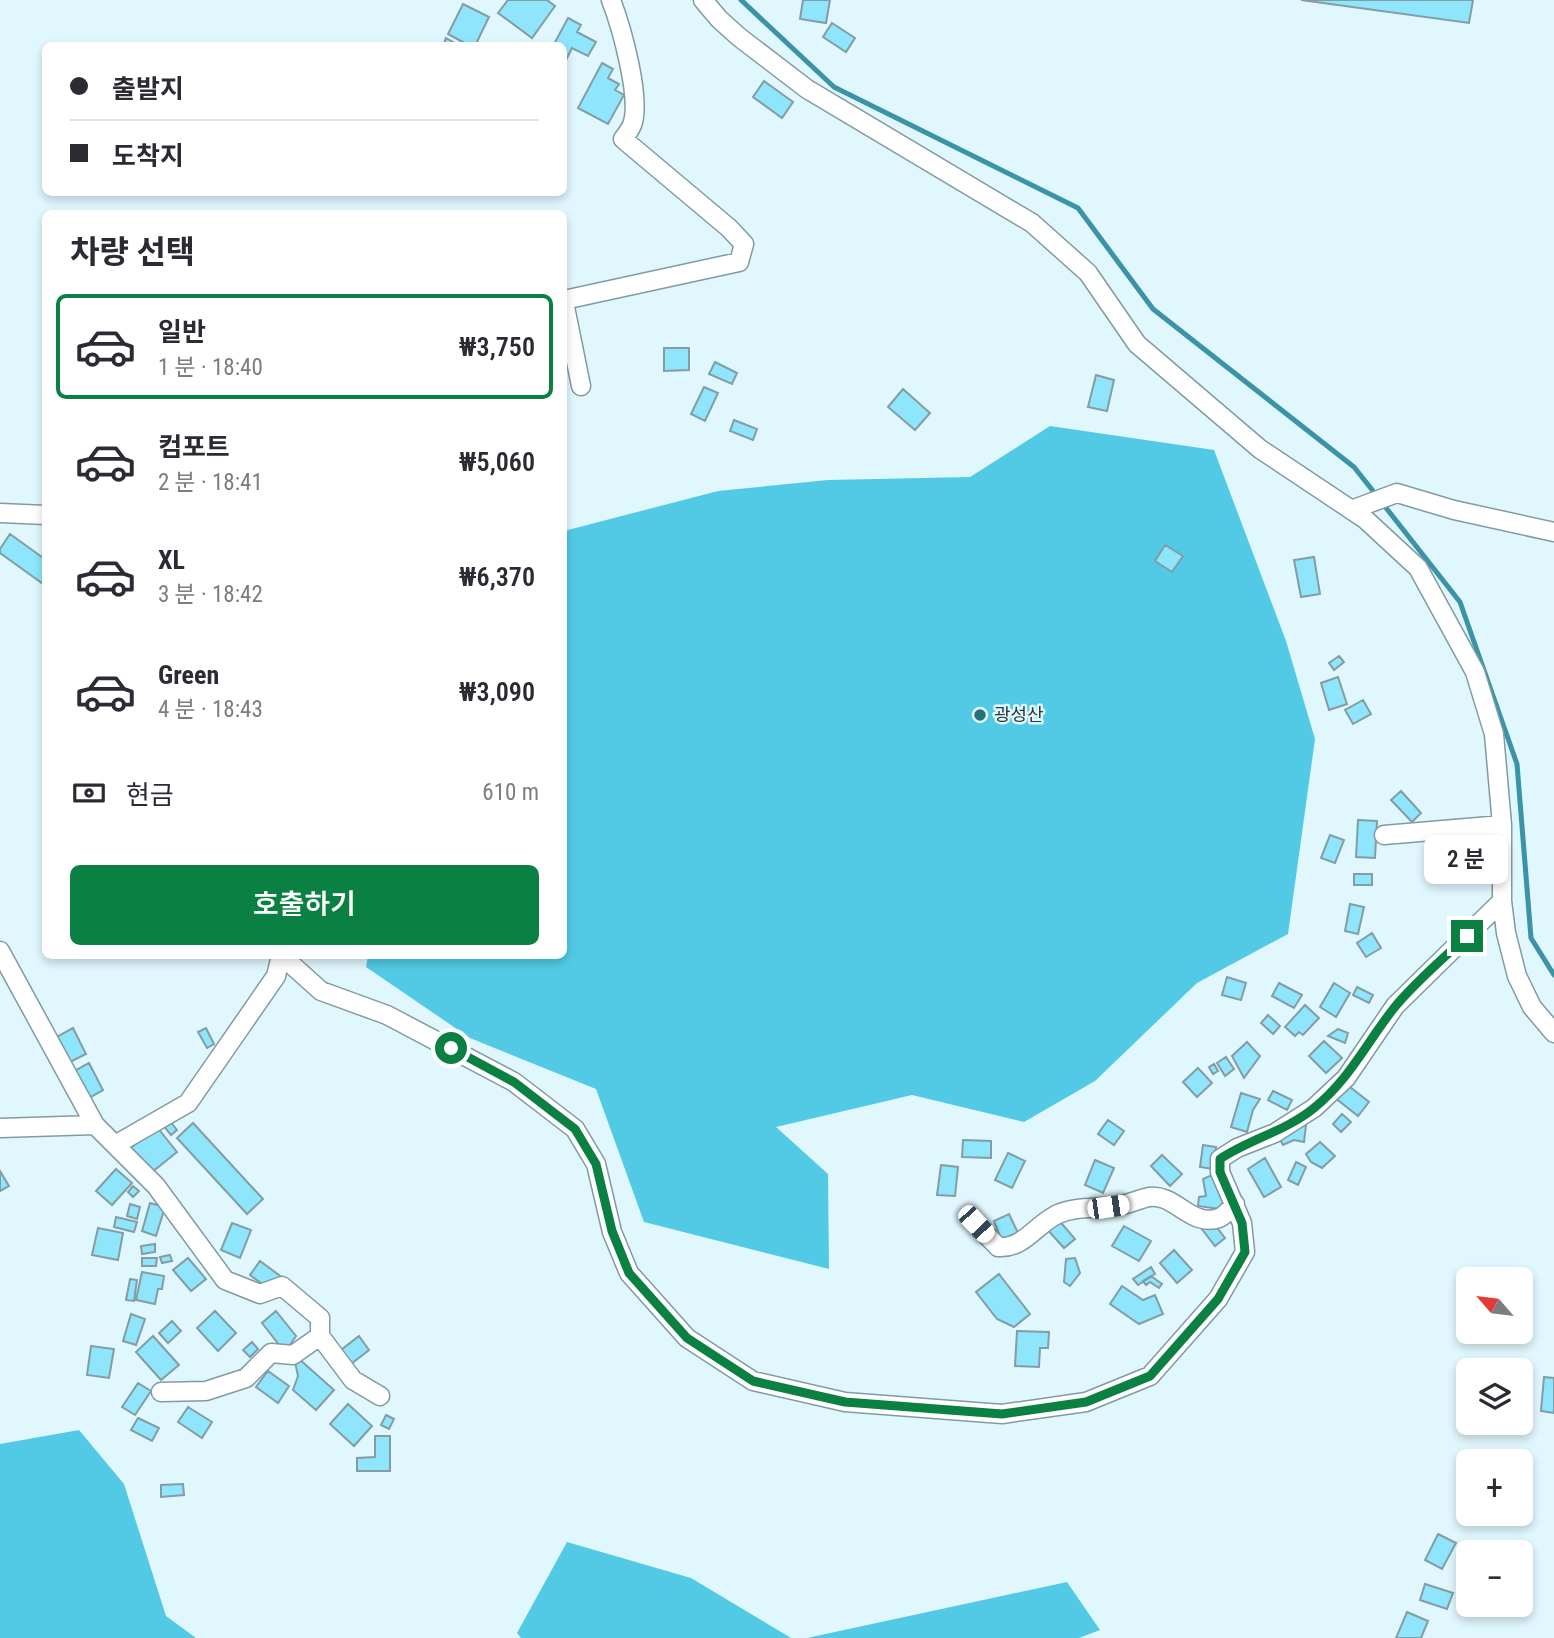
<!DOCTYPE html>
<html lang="ko">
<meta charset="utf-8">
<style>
:root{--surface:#fff;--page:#f2f2f3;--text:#2b2b33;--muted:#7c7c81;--line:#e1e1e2;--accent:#0b8043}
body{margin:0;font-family:"Roboto Condensed","Noto Sans KR",sans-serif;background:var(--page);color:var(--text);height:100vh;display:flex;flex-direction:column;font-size:26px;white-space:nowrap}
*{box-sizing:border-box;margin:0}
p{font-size:23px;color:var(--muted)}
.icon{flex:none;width:38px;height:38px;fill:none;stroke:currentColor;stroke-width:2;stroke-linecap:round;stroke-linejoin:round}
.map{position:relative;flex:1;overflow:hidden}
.drawer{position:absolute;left:42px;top:210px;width:525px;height:749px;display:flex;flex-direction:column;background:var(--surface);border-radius:10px;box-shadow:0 4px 10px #0003}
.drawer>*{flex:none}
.guide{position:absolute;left:42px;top:42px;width:525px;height:154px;border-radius:10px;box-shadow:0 4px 10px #0003;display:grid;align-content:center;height:154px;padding:0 28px;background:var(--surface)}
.needle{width:46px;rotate:298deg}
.tools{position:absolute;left:1456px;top:1267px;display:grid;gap:14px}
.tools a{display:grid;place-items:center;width:77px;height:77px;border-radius:10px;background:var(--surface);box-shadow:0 4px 10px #0003;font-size:35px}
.end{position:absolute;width:32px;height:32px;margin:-16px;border:9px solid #0b8043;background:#fff;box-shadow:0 0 0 4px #fff}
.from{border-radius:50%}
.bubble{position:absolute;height:49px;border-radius:10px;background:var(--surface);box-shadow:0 4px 10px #0003;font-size:23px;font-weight:600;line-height:49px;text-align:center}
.car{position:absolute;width:21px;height:42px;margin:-21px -10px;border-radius:9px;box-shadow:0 0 5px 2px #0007;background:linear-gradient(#fff 24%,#345 0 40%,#fff 0 76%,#345 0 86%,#fff 0)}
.guide b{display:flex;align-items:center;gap:24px;height:66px;font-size:26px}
.guide b+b{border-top:2px solid var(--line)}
.guide i{width:18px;height:18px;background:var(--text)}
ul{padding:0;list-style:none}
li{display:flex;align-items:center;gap:21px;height:105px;margin:0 14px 10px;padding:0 14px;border:4px solid transparent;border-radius:10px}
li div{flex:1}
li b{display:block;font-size:26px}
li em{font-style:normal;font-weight:600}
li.selected{border-color:var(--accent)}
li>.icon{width:63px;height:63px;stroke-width:1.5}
h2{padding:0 28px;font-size:32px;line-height:84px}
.pay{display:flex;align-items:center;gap:18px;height:77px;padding:0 28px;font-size:26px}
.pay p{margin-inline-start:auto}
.button{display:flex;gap:14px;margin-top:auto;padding:14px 28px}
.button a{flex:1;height:80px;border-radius:10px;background:var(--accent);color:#fff;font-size:28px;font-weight:600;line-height:80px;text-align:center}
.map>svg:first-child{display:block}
.forest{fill:#52cae5}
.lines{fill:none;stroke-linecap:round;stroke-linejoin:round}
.stream{stroke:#3b93a7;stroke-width:5}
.building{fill:#8ee5fc;stroke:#839da4;stroke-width:2}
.street-casing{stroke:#809ba2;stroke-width:21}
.street{stroke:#fff;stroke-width:18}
.route{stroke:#0b8043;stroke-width:9}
.poi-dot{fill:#2a6e7e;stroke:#e0f7fd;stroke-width:2.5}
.labels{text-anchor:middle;stroke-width:5;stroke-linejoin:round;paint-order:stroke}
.poi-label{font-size:18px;fill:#2c373a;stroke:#e0f7fd;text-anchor:start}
</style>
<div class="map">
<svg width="1554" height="1638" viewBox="0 0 1554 1638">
<rect width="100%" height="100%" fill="#e0f7fd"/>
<path class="forest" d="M1050,426L1214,450L1286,641L1315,739L1288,934L1197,983L1095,1081L1024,1122L912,1095L776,1127L828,1174L829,1269L644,1222L596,1089L470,1038L366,967L368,956H564V531L718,491L828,480L970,477Z
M79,1430L124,1484L166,1616L196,1638H0V1444Z
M567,1542L691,1578L791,1638H521L517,1633Z
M1067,1582L1100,1630L1079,1638H807Z"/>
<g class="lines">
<path class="stream" d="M741,0L834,87L1078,208L1153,309L1354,467L1377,496
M1383,504L1460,602L1517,764L1531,938L1554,975"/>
</g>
<path class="building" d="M508,0H547L555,6L532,38L498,13Z
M803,0H830L826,23L800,19Z
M1301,0H1473L1469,23Z
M463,4L489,17L475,46H470L448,34Z
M568,18L581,25L577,32L596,42L588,56L572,48L564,64V46H553Z
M832,23L855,38L846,52L823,37Z
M446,38L460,46H443Z
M602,63L613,69L608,78L619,84L615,90L624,95L608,124L578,108Z
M764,81L793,102L782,118L753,97Z
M664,348H689V370L664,371Z
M715,362L737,373L732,384L709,374Z
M1096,375L1114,380L1107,411L1088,407Z
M704,387L718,393L705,421L691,414Z
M903,389L930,413L915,430L888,407Z
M734,420L757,429L753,440L730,431Z
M10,534L46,560V586L0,553V549Z
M1165,545L1183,556L1172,572L1155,561Z
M1314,557L1320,594L1301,597L1294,560Z
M1339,656L1344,662L1334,670L1329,663Z
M1338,677L1347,704L1329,710L1321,683Z
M1363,700L1371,714L1353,724L1345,710Z
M1401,791L1421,813L1412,822L1391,800Z
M1358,820L1377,821L1375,858L1356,857Z
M1330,835L1344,840L1335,863L1321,858Z
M1354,874H1372V885H1354Z
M1350,904L1364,907L1358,934L1345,931Z
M1372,933L1381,948L1366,957L1357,943Z
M1227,977L1246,983L1241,1000L1222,995Z
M1279,983L1302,995L1294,1008L1272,996Z
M1334,983L1350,993L1336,1017L1320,1007Z
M1357,987L1373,995L1369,1003L1353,995Z
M1305,1005L1319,1018L1303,1035L1299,1032L1295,1036L1285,1027Z
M1268,1015L1280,1026L1273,1034L1261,1023Z
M73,1028L86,1054L70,1062L57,1037Z
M206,1028L214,1044L207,1048L198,1032Z
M1338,1029L1348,1033L1345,1043L1328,1036Z
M1324,1041L1342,1058L1326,1073L1309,1056Z
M1247,1042L1260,1056L1244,1078L1232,1056Z
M1226,1057L1234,1069L1225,1076L1217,1063Z
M89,1063L103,1090L87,1099L73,1072Z
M1214,1064L1218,1071L1213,1074L1209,1067Z
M1198,1068L1212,1083L1197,1097L1183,1082Z
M1345,1083L1369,1102L1358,1116L1334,1097Z
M1273,1091L1292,1100L1287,1110L1268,1100Z
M1241,1093L1260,1099L1253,1110L1247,1132L1231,1127Z
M1342,1114L1351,1122L1341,1132L1333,1124Z
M169,1120L177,1130L171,1135L163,1125Z
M1108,1120L1124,1131L1114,1145L1098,1134Z
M193,1123L263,1199L247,1214L177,1138Z
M1306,1125L1304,1142L1294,1140L1283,1145L1278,1136L1291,1128Z
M157,1127L177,1152L151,1173L128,1150Z
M963,1140L991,1141V1158L962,1157Z
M1320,1142L1335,1156L1322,1168L1311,1162L1306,1154Z
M1203,1145L1216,1147L1213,1169L1200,1167Z
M1008,1153L1025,1161L1012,1188L995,1180Z
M1162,1155L1182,1174L1170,1186L1151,1166Z
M1265,1158L1281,1187L1264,1197L1248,1169Z
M1095,1160L1114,1168L1103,1193L1085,1185Z
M1296,1162L1306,1167L1298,1185L1288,1180Z
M941,1165L958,1167L955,1196L937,1195Z
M116,1169L132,1183L112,1205L96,1191Z
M0,1171L9,1186L0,1191Z
M1212,1175L1226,1197L1219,1209L1198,1206L1199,1197L1206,1196L1203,1179Z
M133,1186L139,1191L133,1197L128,1192Z
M150,1203L165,1207L156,1236L142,1231Z
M130,1204L140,1207L137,1219L127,1216Z
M1009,1214L1018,1233L1002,1241L994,1221Z
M116,1217L137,1222L134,1232L114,1227Z
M1057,1218L1075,1239L1064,1248L1046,1228Z
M1211,1220L1225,1238L1215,1246L1201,1228Z
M232,1223L251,1230L240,1258L221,1250Z
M1124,1226L1151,1241L1139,1261L1112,1246Z
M98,1228L123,1233L118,1260L92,1255Z
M155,1244V1252L142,1254L141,1246Z
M1174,1250L1192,1270L1177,1283L1160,1263Z
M170,1255L172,1261L162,1263L160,1257Z
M142,1258H157L156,1266H142Z
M188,1258L206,1279L191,1291L173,1270Z
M1075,1258L1080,1273L1070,1286L1064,1282L1066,1259Z
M260,1261L283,1278L265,1286L250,1275Z
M1151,1267L1155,1274L1138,1285L1133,1279Z
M142,1272L164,1276L162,1289H158L155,1304L136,1300Z
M999,1274L1030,1314L1014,1327L997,1319L976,1292Z
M1151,1276L1162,1284L1159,1288L1150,1282L1146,1285L1143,1281Z
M130,1279L137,1280L134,1301L126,1300Z
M1122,1286L1143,1300L1155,1295L1163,1314L1139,1324L1110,1304Z
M215,1311L236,1333L218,1351L197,1328Z
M276,1311L296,1336L290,1345L280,1346L262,1323Z
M131,1314L145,1319L136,1345L123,1341Z
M172,1321L181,1331L168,1343L159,1333Z
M1017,1331L1049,1332L1048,1348H1040L1039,1367L1015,1366Z
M153,1336L179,1365L161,1380L136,1352Z
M359,1336L369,1350L351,1364L341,1350Z
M252,1342L258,1349L250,1357L243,1350Z
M91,1346L114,1349L109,1378L87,1375Z
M298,1358L334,1390L316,1410L293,1390L298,1376L295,1362Z
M268,1371L289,1386L278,1403L256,1387Z
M1544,1377L1554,1378V1413L1541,1411Z
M138,1383L151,1391L135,1415L122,1407Z
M348,1404L372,1426L354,1446L330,1424Z
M188,1407L212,1422L202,1438L178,1422Z
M386,1415L394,1419L389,1429L381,1425Z
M138,1418L159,1428L152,1441L131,1430Z
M375,1436H390V1471H357V1458L375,1457Z
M183,1484L184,1495L161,1497V1485Z
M1438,1534L1456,1543L1442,1569L1425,1560Z
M1425,1584L1453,1593L1447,1609L1420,1600Z
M1407,1612L1428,1621L1421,1638H1396Z"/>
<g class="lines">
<g class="street-casing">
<path id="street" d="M703,0L719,19L739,37L807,89L1032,223L1088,273L1137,344L1260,449L1365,519L1418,568L1475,672L1494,734L1502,825V901L1506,933L1517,976L1532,1007L1554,1033
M564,300L739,262L744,244L729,228L623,139C626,135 630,130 632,125C642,99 621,26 611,0
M564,302L581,386
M1351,510L1397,493L1454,510L1554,532
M0,513L46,515
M1384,835L1502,825
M0,951L95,1125L156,1186L225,1280L260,1294L282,1286L320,1318V1336L353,1380L380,1396
M282,956L321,991L387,1015L514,1082L575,1129L596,1164L612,1232L629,1273L687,1338L753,1381L845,1402L1002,1414L1086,1402L1150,1376L1218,1299L1245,1252L1242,1223L1220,1172V1159L1237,1148L1275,1133L1314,1108L1346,1078L1395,1006L1502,901
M0,1128L95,1125
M115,1145L188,1103L276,976L281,956
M976,1224L998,1247C1024,1249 1036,1224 1058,1214C1078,1205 1101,1210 1122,1205C1131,1203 1140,1199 1149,1197C1175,1193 1191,1228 1219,1218C1225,1216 1231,1208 1235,1204
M161,1392L206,1391L246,1378L271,1353L293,1355L320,1336"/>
</g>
<use href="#street" class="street"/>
</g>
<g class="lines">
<path class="route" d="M451,1048L514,1082L575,1129L596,1164L612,1231L629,1273L687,1338L753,1381L845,1402L1002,1414L1086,1402L1150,1376L1218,1299L1245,1252L1242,1223L1220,1172V1159C1250,1139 1286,1131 1314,1108C1349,1080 1367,1042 1394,1008C1415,982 1443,959 1467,936"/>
</g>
<circle class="poi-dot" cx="980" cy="715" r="7"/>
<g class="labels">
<g class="poi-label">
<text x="994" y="721">광성산</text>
</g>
</g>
</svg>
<div class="tools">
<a><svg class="needle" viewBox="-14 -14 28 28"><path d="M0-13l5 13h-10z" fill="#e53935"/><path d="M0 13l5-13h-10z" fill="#7c7c81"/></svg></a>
<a><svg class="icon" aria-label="layers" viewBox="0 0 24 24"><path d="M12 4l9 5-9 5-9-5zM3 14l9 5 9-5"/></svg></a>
<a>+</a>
<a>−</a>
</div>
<i class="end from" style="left:451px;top:1048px"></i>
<i class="end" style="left:1467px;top:936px"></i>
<div class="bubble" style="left:1424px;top:835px;width:84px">2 분</div>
<i class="car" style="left:1108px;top:1207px;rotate:82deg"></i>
<i class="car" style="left:976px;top:1224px;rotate:137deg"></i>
<div class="guide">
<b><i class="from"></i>출발지</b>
<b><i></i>도착지</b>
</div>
<section class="drawer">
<h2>차량 선택</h2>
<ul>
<li class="selected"><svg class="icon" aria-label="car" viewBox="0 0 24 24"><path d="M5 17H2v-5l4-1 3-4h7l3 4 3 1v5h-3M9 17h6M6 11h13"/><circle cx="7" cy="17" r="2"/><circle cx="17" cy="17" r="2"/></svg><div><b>일반</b><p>1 분 · 18:40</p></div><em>₩3,750</em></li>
<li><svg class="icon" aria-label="car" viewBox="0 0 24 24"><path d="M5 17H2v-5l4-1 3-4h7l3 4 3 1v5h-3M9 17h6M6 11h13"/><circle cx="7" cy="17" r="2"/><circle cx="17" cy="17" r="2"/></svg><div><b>컴포트</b><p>2 분 · 18:41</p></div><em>₩5,060</em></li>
<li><svg class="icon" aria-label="car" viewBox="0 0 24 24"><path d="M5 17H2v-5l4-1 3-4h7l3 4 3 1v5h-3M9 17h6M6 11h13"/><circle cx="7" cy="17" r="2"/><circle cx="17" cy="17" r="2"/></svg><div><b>XL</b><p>3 분 · 18:42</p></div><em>₩6,370</em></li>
<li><svg class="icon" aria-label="car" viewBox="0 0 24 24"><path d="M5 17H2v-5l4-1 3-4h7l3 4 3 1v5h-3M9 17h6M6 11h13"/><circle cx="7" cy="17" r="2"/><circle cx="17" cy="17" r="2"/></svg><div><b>Green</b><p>4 분 · 18:43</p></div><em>₩3,090</em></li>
</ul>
<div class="pay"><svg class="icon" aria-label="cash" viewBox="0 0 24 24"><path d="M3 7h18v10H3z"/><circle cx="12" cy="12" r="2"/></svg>현금<p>610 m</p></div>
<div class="button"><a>호출하기</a></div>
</section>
</div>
